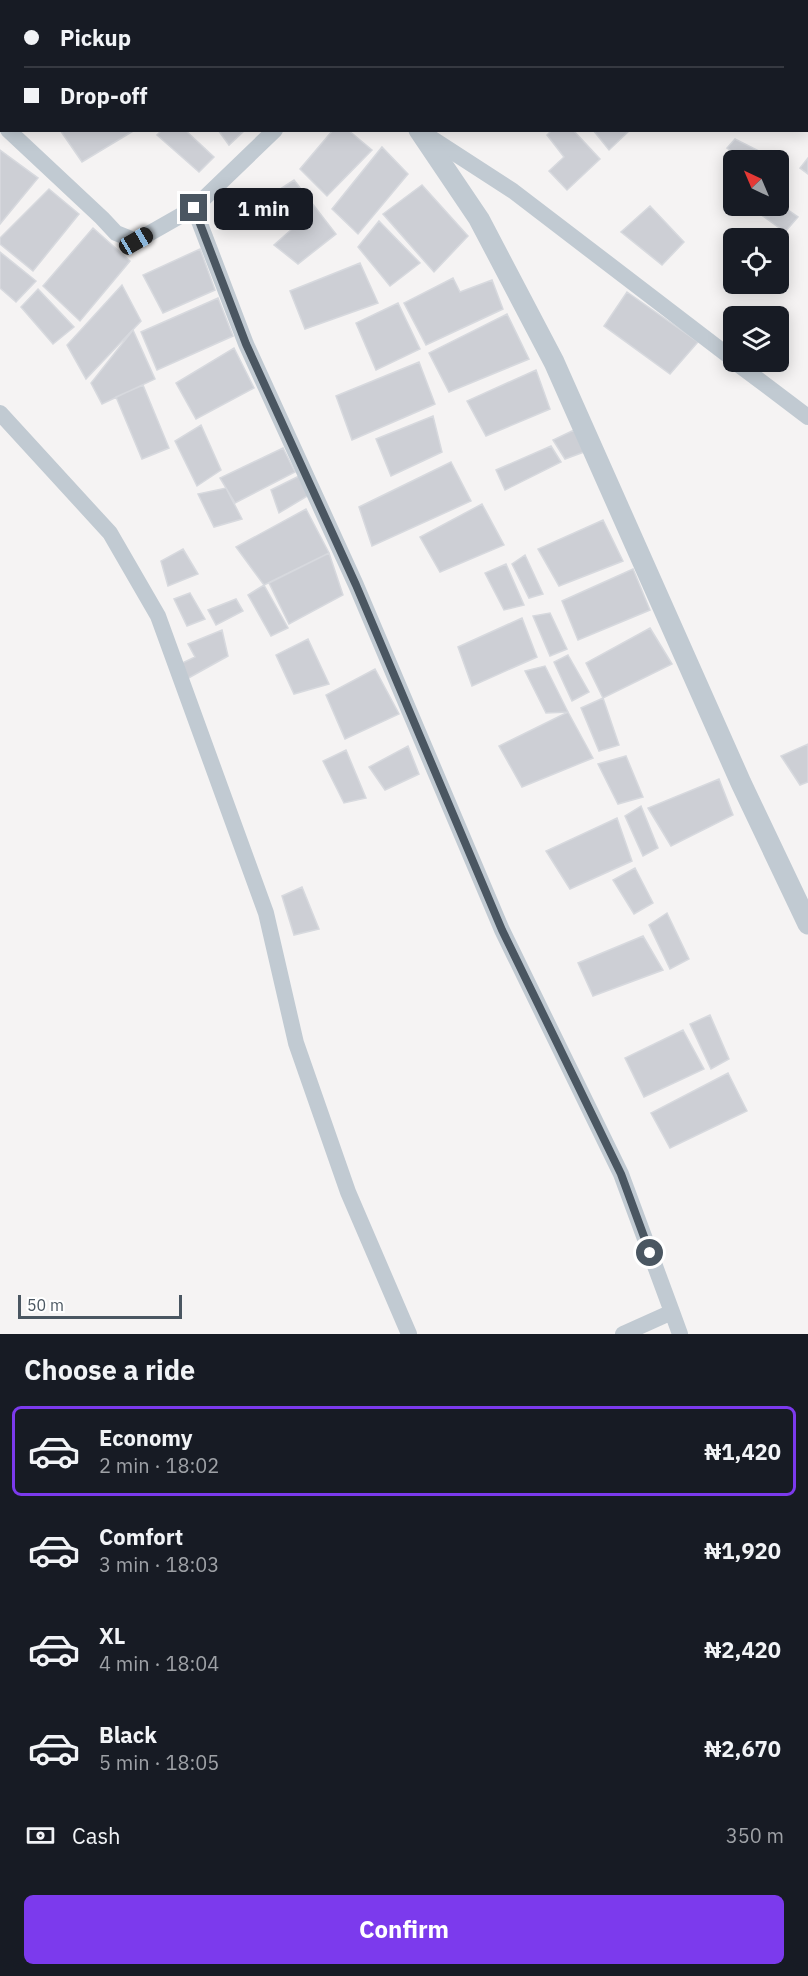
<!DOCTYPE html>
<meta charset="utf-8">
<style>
:root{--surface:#171b24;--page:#242831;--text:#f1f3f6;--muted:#9ea1a6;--line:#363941;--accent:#7c3aed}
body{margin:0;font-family:"IBM Plex Sans",sans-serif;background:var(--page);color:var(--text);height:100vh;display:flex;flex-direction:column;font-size:22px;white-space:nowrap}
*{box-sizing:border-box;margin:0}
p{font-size:20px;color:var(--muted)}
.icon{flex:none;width:33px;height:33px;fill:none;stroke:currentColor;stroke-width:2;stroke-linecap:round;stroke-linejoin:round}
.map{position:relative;height:1334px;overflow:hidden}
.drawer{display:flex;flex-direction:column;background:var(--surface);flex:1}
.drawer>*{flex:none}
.top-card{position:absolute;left:0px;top:0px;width:808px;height:132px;box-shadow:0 3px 15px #0003;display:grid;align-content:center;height:132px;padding:0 24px;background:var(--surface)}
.needle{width:39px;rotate:316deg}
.tools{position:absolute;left:723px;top:150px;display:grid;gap:12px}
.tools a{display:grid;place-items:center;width:66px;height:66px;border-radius:9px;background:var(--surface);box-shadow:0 3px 15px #0003;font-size:30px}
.scale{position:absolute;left:18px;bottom:15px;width:164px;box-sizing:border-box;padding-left:6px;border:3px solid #4a5661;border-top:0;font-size:16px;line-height:21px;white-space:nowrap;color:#4a5661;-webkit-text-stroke:4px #fff;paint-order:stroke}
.end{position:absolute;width:27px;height:27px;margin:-14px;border:8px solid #4a5661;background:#fff;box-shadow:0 0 0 3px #fff}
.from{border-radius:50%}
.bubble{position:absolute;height:42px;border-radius:9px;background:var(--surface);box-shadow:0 3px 15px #0003;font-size:20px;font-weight:700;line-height:42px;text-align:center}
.car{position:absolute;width:18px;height:36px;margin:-18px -9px;border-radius:8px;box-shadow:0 0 4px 2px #0007;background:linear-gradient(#222 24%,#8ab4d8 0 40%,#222 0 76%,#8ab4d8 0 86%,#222 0)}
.top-card b{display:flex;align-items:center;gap:21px;height:57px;font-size:22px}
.top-card b+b{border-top:2px solid var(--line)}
.top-card i{width:15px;height:15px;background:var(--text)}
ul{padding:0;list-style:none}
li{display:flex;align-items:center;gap:18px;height:90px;margin:0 12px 9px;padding:0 12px;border:3px solid transparent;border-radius:9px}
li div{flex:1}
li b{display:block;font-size:22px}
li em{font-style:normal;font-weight:700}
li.selected{border-color:var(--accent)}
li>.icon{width:54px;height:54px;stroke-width:1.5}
h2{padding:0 24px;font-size:27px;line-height:72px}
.pay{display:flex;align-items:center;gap:15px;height:66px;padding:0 24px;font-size:22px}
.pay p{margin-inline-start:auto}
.action{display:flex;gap:12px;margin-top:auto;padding:12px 24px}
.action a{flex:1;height:69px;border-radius:9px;background:var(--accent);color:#fff;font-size:24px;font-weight:700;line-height:69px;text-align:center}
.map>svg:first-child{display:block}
.building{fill:#cdcfd5;stroke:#d7d9de;stroke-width:1.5}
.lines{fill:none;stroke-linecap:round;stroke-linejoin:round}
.minor{stroke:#c1cad2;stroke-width:16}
.tertiary{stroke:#c1cad2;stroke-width:21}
.route{stroke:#4a5661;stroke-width:8}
</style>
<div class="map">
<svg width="808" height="1334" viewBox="0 0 808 1334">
<rect width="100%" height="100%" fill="#f5f3f3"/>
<path class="building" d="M0,0H16L18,2H2V16Z
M138,0H189L190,2H136Z
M365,0H427L425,2H364Z
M465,0H517L518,1L467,2Z
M628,0H670L672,2H627Z
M2,32V81L0,80V33Z
M60,130H135L82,162Z
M162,130H185L214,157L199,172L157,135Z
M218,130H245L229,145Z
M333,130H348L372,150L327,196L300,169Z
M552,130H573L600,159L567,190L549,171L564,157L547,135Z
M593,130H630L609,150Z
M735,139L773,158L770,160H745L727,148Z
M382,147L408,174L358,234L332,209Z
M0,150L38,178L0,224Z
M808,158V174L800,168Z
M294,180L336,234L298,264L274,245L292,229L265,199Z
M422,185L468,236L434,272L383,214Z
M49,189L79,214L33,271L0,244V238Z
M778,203L798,217L785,232L749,206H778Z
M650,206L684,242L662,265L621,232Z
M379,221L420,263L390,286L358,247Z
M93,228L130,261L80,321L43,286Z
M200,249L215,290L163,313L143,275Z
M0,252L36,281L16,302L0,288Z
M360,263L378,303L305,329L290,291Z
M453,278L460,292L492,280L503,309L426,345L404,303Z
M122,285L141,321L86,379L67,345Z
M38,289L74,327L53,344L21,307Z
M627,292L698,342L670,374L604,326Z
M218,298L233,336L157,370L141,332Z
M398,303L420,349L376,370L356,323Z
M507,314L529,359L449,392L429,353Z
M133,330L155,379L102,404L91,383Z
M234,348L254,388L196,419L176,383Z
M419,362L435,404L352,440L336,396Z
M536,370L550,409L486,436L467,401Z
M143,385L169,448L142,459L116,397Z
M433,416L442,452L391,476L376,439Z
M201,425L221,470L197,486L175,441Z
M574,430L584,452L565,459L553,440Z
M551,446L561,462L505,490L496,470Z
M283,448L295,472L235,503L220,478Z
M451,462L471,501L372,546L359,507Z
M305,473L314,492L279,513L271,490Z
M226,488L242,519L214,527L198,494Z
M482,504L504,545L440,572L420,537Z
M306,509L329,553L264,585L236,547Z
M603,520L623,561L559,586L538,549Z
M183,549L198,574L168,586L161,561Z
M329,553L343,595L289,624L269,583Z
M525,555L543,594L529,598L512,564Z
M506,564L524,605L504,610L485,573Z
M633,569L650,610L578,640L562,601Z
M264,585L288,628L271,636L248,595Z
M190,593L205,619L187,626L174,599Z
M236,599L243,611L216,625L208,610Z
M550,613L567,649L550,656L533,616Z
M522,618L537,657L472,686L458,647Z
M650,628L672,664L603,698L586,663Z
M222,630L228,656L185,680L176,666L195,657L188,644Z
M308,639L329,684L294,694L276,655Z
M568,655L589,692L572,701L554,662Z
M545,666L568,712L546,713L525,671Z
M375,669L399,714L345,739L326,695Z
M603,698L619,745L599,751L581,708Z
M568,712L593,758L522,787L499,746Z
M808,744V782L800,785L781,756Z
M408,746L419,774L385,790L369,767Z
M346,750L366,798L344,803L323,761Z
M626,756L643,797L618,804L598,764Z
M719,779L733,815L671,846L648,808Z
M641,806L658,848L643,856L625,816Z
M617,818L632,861L570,889L546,851Z
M635,868L653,903L634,914L613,880Z
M302,887L319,929L294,935L282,896Z
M667,913L689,959L670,969L649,925Z
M643,936L663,970L593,996L578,963Z
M710,1015L729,1059L711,1069L690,1024Z
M683,1030L704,1069L644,1097L625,1058Z
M728,1073L747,1111L670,1148L651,1113Z"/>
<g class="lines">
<path class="minor" d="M756,0L757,2
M807,38L808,36
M8,130L102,218L116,233L136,241L194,208
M275,130L194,208L246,344L356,585L502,930L621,1174L672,1312L623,1334
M425,134L513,191L734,360
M735,362L808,417
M0,413L110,533L158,616L266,913L296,1043L348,1192L409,1334
M672,1312L680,1334"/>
<path class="tertiary" d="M240,0L242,2
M419,130L479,219L554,362L741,783L808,924"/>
</g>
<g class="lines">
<path class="route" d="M194,208L246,344L356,585L502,930L621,1174L650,1253"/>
</g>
</svg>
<div class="tools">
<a><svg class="needle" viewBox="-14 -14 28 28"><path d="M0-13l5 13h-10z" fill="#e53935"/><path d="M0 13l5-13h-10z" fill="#9ea1a6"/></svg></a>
<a><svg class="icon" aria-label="locate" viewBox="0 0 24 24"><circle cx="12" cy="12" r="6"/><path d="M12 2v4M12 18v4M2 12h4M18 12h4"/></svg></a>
<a><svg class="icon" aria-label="layers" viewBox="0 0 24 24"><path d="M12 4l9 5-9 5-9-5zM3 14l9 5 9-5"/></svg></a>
</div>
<div class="scale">50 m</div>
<i class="end from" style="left:650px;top:1253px"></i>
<i class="end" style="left:194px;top:208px"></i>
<div class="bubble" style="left:214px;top:188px;width:99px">1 min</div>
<i class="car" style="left:136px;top:241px;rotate:60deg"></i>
<div class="top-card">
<b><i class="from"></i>Pickup</b>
<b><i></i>Drop-off</b>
</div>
</div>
<section class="drawer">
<h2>Choose a ride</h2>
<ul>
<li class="selected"><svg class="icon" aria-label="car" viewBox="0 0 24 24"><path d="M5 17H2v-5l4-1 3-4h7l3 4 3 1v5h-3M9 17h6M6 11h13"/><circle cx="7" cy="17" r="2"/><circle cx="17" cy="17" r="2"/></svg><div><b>Economy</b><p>2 min · 18:02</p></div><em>₦1,420</em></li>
<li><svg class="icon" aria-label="car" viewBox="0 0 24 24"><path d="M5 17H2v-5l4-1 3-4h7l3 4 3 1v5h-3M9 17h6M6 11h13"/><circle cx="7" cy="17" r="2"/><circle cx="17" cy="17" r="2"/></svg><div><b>Comfort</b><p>3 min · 18:03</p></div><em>₦1,920</em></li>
<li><svg class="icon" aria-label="car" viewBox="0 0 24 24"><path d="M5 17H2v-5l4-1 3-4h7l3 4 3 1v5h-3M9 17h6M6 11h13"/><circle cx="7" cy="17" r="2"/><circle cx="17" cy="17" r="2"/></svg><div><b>XL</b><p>4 min · 18:04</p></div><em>₦2,420</em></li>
<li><svg class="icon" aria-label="car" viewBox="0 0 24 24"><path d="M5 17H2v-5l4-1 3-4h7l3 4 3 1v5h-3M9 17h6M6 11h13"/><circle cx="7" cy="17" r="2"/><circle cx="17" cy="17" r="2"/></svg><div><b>Black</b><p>5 min · 18:05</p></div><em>₦2,670</em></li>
</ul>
<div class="pay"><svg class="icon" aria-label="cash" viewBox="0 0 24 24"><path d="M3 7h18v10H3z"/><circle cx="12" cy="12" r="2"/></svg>Cash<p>350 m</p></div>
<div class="action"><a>Confirm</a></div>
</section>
